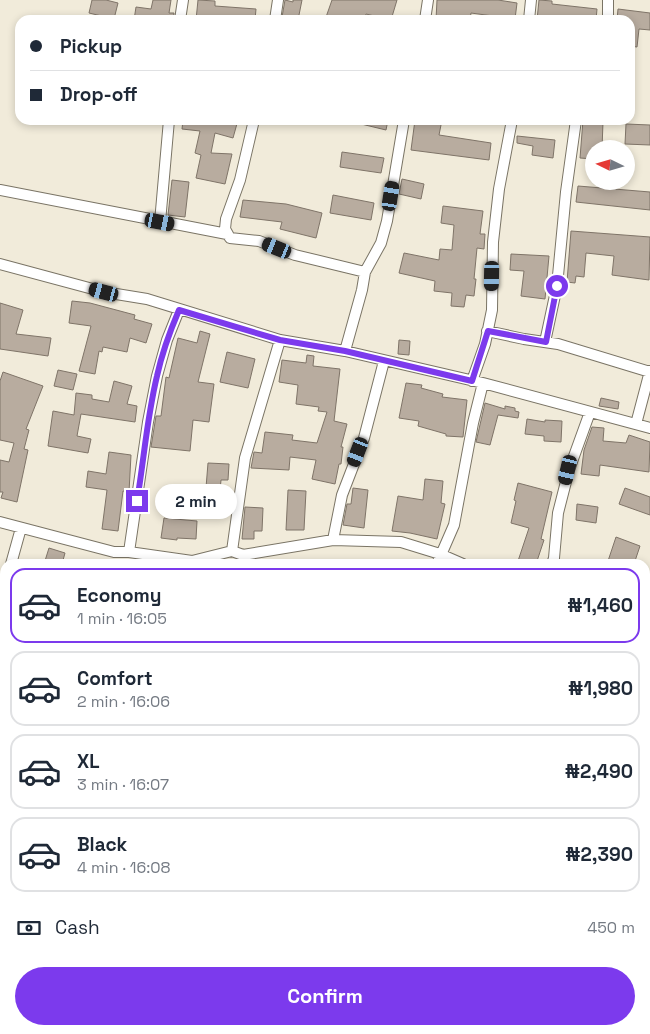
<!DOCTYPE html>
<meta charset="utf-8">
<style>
:root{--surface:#fff;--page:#f6f6f7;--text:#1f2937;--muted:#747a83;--line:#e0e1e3;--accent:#7c3aed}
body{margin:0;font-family:"Space Grotesk",sans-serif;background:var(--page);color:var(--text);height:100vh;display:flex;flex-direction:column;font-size:19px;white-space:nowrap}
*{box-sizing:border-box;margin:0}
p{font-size:16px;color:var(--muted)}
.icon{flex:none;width:28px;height:28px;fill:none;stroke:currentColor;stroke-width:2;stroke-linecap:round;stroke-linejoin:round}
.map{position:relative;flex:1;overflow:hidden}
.side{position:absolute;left:0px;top:559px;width:650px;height:476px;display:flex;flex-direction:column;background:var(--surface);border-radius:15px 15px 0 0;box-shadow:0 2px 8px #0003}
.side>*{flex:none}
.hud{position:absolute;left:15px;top:15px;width:620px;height:110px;border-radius:15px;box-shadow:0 2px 8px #0003;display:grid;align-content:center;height:110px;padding:0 15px;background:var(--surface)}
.needle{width:32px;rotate:275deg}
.controls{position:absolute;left:585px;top:140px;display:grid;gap:10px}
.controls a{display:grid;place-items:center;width:50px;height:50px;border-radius:50%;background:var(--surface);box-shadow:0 2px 8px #0003;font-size:25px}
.end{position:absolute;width:22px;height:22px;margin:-11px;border:6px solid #7c3aed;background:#fff;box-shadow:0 0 0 2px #fff}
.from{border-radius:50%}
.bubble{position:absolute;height:35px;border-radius:18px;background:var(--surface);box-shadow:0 2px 8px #0003;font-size:16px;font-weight:700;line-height:35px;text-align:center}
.car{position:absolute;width:15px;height:30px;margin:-15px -8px;border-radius:6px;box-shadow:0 0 4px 1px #0007;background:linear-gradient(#222 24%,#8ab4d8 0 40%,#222 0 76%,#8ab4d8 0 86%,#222 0)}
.hud b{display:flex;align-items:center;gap:18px;height:48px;font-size:19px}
.hud b+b{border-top:1px solid var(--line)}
.hud i{width:12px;height:12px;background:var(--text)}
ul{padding:9px 0 0;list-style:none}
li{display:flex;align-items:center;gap:15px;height:75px;margin:0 10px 8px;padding:0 5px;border:2px solid var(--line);border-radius:15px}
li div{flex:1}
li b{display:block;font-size:19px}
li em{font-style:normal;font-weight:700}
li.active{border-color:var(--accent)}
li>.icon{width:45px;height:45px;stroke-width:1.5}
.pay{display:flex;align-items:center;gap:12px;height:55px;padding:0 15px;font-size:19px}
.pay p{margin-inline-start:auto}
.primary-button{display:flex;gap:10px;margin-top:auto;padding:10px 15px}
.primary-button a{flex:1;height:58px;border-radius:30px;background:var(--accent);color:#fff;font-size:20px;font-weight:700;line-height:58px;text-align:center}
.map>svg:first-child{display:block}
.building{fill:#b8ac9f;stroke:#7f7468}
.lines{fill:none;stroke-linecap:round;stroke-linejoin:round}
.minor-casing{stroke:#7a7465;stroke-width:12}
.minor{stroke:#fff;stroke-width:10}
.route{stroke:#7c3aed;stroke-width:6}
</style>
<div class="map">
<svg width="650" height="1034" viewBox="0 0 650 1034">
<rect width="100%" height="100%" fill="#f1ebda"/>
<path class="building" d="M92,0H106L118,3L114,19L89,13Z
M153,0H171L169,13H174L173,20H134L136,7L151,9Z
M198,0L215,1V6L256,9L255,20H196Z
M285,0L293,2V0H302L298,20L282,17Z
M332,0H397L391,20L366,14L364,20H325Z
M437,0H498L517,3L515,19L471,13L470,20H436Z
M539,0L552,1V4L597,9L596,20H537Z
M618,9L650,13V30L639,29L637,47L630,46V20H617Z
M183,120H238L233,138L215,133L211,153L232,154L225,184L196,178L201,155L195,153L200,131L182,129Z
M357,120H388L386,130L357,123Z
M415,120H442L439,135L491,143L489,160L411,150Z
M583,120L603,122L602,149H594V159L580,158Z
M626,124L650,125V145L625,144Z
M517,136L555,140L553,158L532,155L533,146L517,143Z
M342,152L384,158L381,173L340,167Z
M402,179L424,184L421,199L399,194Z
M172,180L189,182L185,217L168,215Z
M578,186L650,192V210L576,202Z
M333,195L374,203L371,220L330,213Z
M243,200L286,204L322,213L316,238L280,229L282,222L240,217Z
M443,206L483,211L480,234H485L484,249L477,248L474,279H476L474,296L466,295L464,307L451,306L452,293L434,291L435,281L399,273L404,253L439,260L440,249L452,250L454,225L441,223Z
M571,231L650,237L649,280L612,275L614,256L586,253L584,277L576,276L575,283L567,282Z
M511,254L549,256L545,299L521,296L524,271L510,270Z
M72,301L90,303L135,315L134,319L152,324L146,343L130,338L127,352L103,347L102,352L99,351L95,374L79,371L91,326L69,323Z
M0,303L23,310L16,334L51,338L48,356L0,349Z
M200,331L210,334L198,382L214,384L209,422L193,420L190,451L151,447L156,416H161L166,377L169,378L178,338L197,343Z
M399,340L410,341L409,355L398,354Z
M227,352L255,359L248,388L220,382Z
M307,355L314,356L313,366L340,369L334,421L347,424L341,447H343L341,464H339L335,484L312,479L316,460L290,457L289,470L251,468L254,452L262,453L265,432L293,435L292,440L317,443L327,412L318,411L319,407L296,404L298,385L279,382L282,360L306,363Z
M58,370L77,374L73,390L54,386Z
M3,372L43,386L26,429L29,430L24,449L28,450L17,502L1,498L3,492H0V460L9,462L14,443L0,440V381Z
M114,381L132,386L127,404L137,406L135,422L81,414L77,436L91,439L88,453L48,446L53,411L74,415L76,393L92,395V399L109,402Z
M406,383L422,385L421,388L443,394L442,397L467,400L463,437L446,436V434L418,426L419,421L399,418Z
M601,398L619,402L618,409L599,406Z
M485,403L505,409V406L515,408V411L519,412L518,418L498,415L490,445L476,442Z
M527,419L545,422V420L562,421L561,442L544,441V436L525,434Z
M592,427L604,428L603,441L626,443L629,435L650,442L649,472L600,465L599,476L581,474L584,450Z
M109,452L131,455L129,492L123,491L118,531L102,529L107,490L86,487L88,471L106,474Z
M208,463L229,464L228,480H221L219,501L205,500Z
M425,479L443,481L441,503L445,504L437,539L410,533L392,531L398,496L423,500Z
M518,483L552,492L541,539L544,540L536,564H517L529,528L511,523L516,501L514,500Z
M353,488L368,490L364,528L343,525L347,504H351Z
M625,488L650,497V515L619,504Z
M288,490L306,491L304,530H286Z
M577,504L598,507L596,523L576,520Z
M245,507L263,508L262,531H254V539H242Z
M164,518L197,521L196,539L177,538V540L161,538Z
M616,537L640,546L634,564H607Z
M49,548L65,553L62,564H44Z"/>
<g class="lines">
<g class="minor-casing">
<path id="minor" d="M180,20L183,0
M275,20L278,0
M425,20L428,0
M529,20L531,0
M608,20V0
M254,120L240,180L226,219L225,229L230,238L259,241L295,255L365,272
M0,190L227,234
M160,222L169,120
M0,264L104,292L147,299L280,340L345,351L483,383L650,428
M487,331L524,339L558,344L650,372
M545,342L557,286L566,192L576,120
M345,351L362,290L365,272L381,243L387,221L404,120
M472,381L485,344L492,310L493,242L499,189L512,120
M636,424L650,371
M0,522L114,552H129L192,561L232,551L243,555L333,540L401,542L440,554L463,564
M333,540L342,495L364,438L384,361
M232,551L245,458L280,340
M129,552L148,422L157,376L167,340L179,310
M11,564L21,528
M437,564L454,525L473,423L483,383
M552,564L554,558L558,513L569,470L590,412
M0,605L5,586
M645,610L650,599
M645,652L650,655
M645,929L650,930
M0,954L5,955
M0,1010L5,969
M102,1034V1030
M209,1034V1030
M315,1034L316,1030
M541,1034V1030"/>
</g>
<use href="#minor" class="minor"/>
</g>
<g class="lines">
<path class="route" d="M137,501C144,459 147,417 157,376C162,353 170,331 179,310L280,340L345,351L472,381L488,331L546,342L557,286"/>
</g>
</svg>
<div class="controls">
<a><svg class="needle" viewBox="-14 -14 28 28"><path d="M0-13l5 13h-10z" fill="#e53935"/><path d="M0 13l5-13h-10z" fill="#747a83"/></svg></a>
</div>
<i class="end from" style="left:557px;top:286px"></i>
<i class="end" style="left:137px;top:501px"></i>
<div class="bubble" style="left:155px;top:484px;width:82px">2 min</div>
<i class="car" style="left:391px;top:196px;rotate:9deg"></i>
<i class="car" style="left:160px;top:222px;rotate:101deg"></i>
<i class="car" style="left:277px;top:248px;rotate:292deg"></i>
<i class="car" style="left:492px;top:276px;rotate:181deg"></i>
<i class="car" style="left:104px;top:292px;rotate:285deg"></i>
<i class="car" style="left:358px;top:452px;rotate:201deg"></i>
<i class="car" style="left:568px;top:470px;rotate:193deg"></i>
<div class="hud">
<b><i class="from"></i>Pickup</b>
<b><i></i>Drop-off</b>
</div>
<section class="side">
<ul>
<li class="active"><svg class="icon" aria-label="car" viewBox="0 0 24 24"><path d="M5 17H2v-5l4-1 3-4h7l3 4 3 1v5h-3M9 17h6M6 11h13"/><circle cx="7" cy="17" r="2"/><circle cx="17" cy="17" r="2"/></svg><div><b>Economy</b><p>1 min · 16:05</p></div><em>₦1,460</em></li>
<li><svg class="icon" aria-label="car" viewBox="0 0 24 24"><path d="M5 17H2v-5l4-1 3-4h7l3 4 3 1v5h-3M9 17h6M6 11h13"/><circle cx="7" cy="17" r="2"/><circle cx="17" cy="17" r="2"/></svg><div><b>Comfort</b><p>2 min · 16:06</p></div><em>₦1,980</em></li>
<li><svg class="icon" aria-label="car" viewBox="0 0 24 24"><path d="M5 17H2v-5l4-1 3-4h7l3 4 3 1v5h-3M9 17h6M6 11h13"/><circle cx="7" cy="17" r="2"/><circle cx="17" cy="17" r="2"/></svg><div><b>XL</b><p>3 min · 16:07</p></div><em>₦2,490</em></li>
<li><svg class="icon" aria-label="car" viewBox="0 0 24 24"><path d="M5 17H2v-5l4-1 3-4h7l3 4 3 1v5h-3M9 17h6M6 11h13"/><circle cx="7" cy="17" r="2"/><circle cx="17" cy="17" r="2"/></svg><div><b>Black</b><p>4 min · 16:08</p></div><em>₦2,390</em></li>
</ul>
<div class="pay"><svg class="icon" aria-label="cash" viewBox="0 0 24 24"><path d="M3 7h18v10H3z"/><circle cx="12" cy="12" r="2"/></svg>Cash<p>450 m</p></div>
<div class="primary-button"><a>Confirm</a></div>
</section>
</div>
